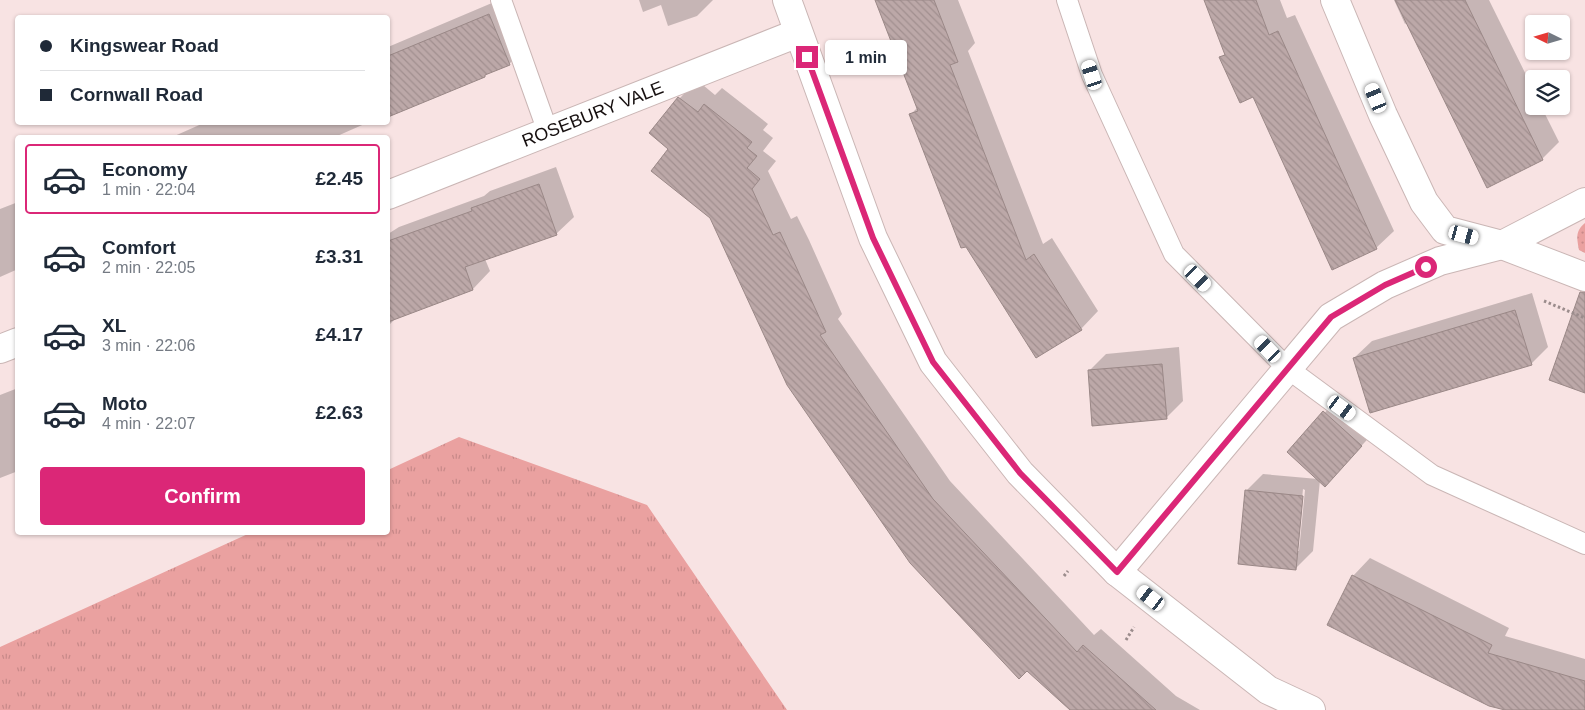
<!DOCTYPE html>
<meta charset="utf-8">
<style>
:root{--surface:#fff;--page:#f6f6f7;--text:#1f2937;--muted:#747a83;--line:#e0e1e3;--accent:#db2777}
body{margin:0;font-family:Helvetica,sans-serif;background:var(--page);color:var(--text);height:100vh;display:flex;flex-direction:column;font-size:19px;white-space:nowrap}
*{box-sizing:border-box;margin:0}
p{font-size:16px;color:var(--muted)}
.icon{flex:none;width:28px;height:28px;fill:none;stroke:currentColor;stroke-width:2;stroke-linecap:round;stroke-linejoin:round}
.map{position:relative;flex:1;overflow:hidden}
.details{position:absolute;left:15px;top:135px;width:375px;height:400px;display:flex;flex-direction:column;background:var(--surface);border-radius:5px;box-shadow:0 1px 4px #0004}
.details>*{flex:none}
.guide{position:absolute;left:15px;top:15px;width:375px;height:110px;border-radius:5px;box-shadow:0 1px 4px #0004;display:grid;align-content:center;height:110px;padding:0 25px;background:var(--surface)}
.needle{width:32px;rotate:275deg}
.fabs{position:absolute;left:1525px;top:15px;display:grid;gap:10px}
.fabs a{display:grid;place-items:center;width:45px;height:45px;border-radius:5px;background:var(--surface);box-shadow:0 1px 4px #0004;font-size:25px}
.end{position:absolute;width:22px;height:22px;margin:-11px;border:6px solid #db2777;background:#fff;box-shadow:0 0 0 2px #fff}
.from{border-radius:50%}
.bubble{position:absolute;height:35px;border-radius:5px;background:var(--surface);box-shadow:0 1px 4px #0004;font-size:16px;font-weight:700;line-height:35px;text-align:center}
.car{position:absolute;width:15px;height:30px;margin:-15px -8px;border-radius:6px;box-shadow:0 0 4px 1px #0007;background:linear-gradient(#fff 24%,#345 0 40%,#fff 0 76%,#345 0 86%,#fff 0)}
.guide b{display:flex;align-items:center;gap:18px;height:48px;font-size:19px}
.guide b+b{border-top:1px solid var(--line)}
.guide i{width:12px;height:12px;background:var(--text)}
ul{padding:9px 0 0;list-style:none}
li{display:flex;align-items:center;gap:15px;height:70px;margin:0 10px 8px;padding:0 15px;border:2px solid transparent;border-radius:5px}
li div{flex:1}
li b{display:block;font-size:19px}
li em{font-style:normal;font-weight:700}
li.on{border-color:var(--accent)}
li>.icon{width:45px;height:45px;stroke-width:1.5}
.action{display:flex;gap:10px;margin-top:auto;padding:10px 25px}
.action a{flex:1;height:58px;border-radius:5px;background:var(--accent);color:#fff;font-size:20px;font-weight:700;line-height:58px;text-align:center}
.map>svg:first-child{display:block}
.grass{fill:url(#grass-dots)}
.park{fill:url(#park-tufts)}
.shadow{fill:#0003;fill-rule:evenodd}
.building{fill:url(#building-back-hatch);stroke:#9a8887}
.lines{fill:none;stroke-linecap:round;stroke-linejoin:round}
.service-casing{stroke:#cab6b5;stroke-width:22}
.minor-casing{stroke:#cab6b5;stroke-width:30}
.tertiary-casing{stroke:#cab6b5;stroke-width:30}
.path{stroke:#9b8c8c;stroke-width:3;stroke-dasharray:2.5 2.5;stroke-linecap:butt}
.service{stroke:#fff;stroke-width:20}
.minor{stroke:#fff;stroke-width:28}
.tertiary{stroke:#fff;stroke-width:28}
.route{stroke:#db2777;stroke-width:6}
.labels{text-anchor:middle;stroke-width:5;stroke-linejoin:round;paint-order:stroke}
.street-label{font-size:18px;fill:#160f0f;stroke:#f8e3e3}
</style>
<div class="map">
<svg width="1585" height="710" viewBox="0 0 1585 710">
<defs>
<pattern id="grass-dots" width="8" height="8" patternUnits="userSpaceOnUse" patternTransform="scale(1.25)"><rect width="8" height="8" fill="#eaa1a0"/><path d="M2 2h.1M6 6h.1" fill="none" stroke="#c88989" stroke-width="1.8" stroke-linecap="round"/></pattern>
<pattern id="park-tufts" width="24" height="20" patternUnits="userSpaceOnUse" patternTransform="scale(1.25)"><rect width="24" height="20" fill="#eaa1a0"/><path d="M3 7l-1-3M5 7V3M7 7l1-3M15 17l-1-3M17 17v-4M19 17l1-3" fill="none" stroke="#c88989"/></pattern>
<pattern id="building-back-hatch" width="6" height="6" patternUnits="userSpaceOnUse" patternTransform="scale(1.25)"><rect width="6" height="6" fill="#bca8a8"/><path d="M-1 5l2 2M0 0l6 6M5-1l2 2" fill="none" stroke="#a18f8f"/></pattern>
</defs>
<rect width="100%" height="100%" fill="#f8e3e3"/>
<path class="grass" d="M1585,223V253L1579,250C1577,238 1575,231 1585,223Z"/>
<path class="park" d="M459,437L647,505L787,710H0V647L250,533L388,532V470Z"/>
<path class="shadow" d="M499,0L527,47L509,64L388,115V47Z
M639,0H713L697,16L668,26L661,5L643,12Z
M877,0H958L975,43L968,51L1043,244L1052,238L1098,311L1081,329L1036,357L911,114L918,107Z
M1205,0H1280L1287,18L1295,15L1394,231L1376,248L1221,57L1226,53Z
M1394,0H1489L1534,91V106H1541L1559,142L1542,159L1407,23L1405,24Z
M697,80L715,95L722,88L768,124L763,130L773,138L763,151L776,161L768,171L791,219L797,216L809,240L842,314L838,319L950,481L1094,635L1101,629L1176,696L1200,710H1072L711,217L670,149L651,133L680,98Z
M206,122H369L335,137L334,135L329,138H170Z
M556,167L574,217L556,234L485,259L490,271L473,289L397,317L388,326V234L399,227L484,196L490,191Z
M18,202V269L0,277V209Z
M1532,293L1548,347L1531,364L1354,358L1372,341Z
M1179,347L1183,401L1166,418L1089,371L1106,354Z
M18,388V471L0,478V395Z
M1341,395L1378,428L1325,485L1320,480L1313,551L1296,568L1246,491L1263,474L1318,479L1289,452ZM1303,489L1305,490L1299,551H1297Z
M1370,558L1509,628L1505,636L1585,659V710H1509L1353,576Z"/>
<path class="building" d="M875,0H934L958,62L950,65L1026,260L1034,254L1082,330L1036,358L966,247L961,248L909,114L918,111Z
M1204,0H1256L1269,35L1278,31L1377,249L1332,270L1253,97L1240,103L1219,57L1225,55Z
M1395,0H1465L1543,160L1487,188Z
M489,14L510,65L485,75V77L388,117V56Z
M678,97L698,112L704,104L752,142L747,148L757,156L747,168L760,179L752,189L773,235L780,232L792,258L826,332L820,335L933,499L1077,652L1083,645L1156,710H1070L1027,671L1019,679L910,563L787,385L710,218L651,171L668,149L649,133Z
M539,184L557,235L465,267L473,290L388,322V241L472,211L471,208Z
M1580,292H1585V393L1549,380Z
M1515,310L1532,365L1370,413L1353,358Z
M1162,364L1167,419L1092,426L1088,370Z
M1323,411L1362,446L1325,487L1287,452Z
M1245,490L1303,496L1296,570L1238,564Z
M1352,575L1492,645L1488,653L1585,681V710H1505L1489,706L1327,625Z"/>
<g class="lines">
<g class="service-casing">
<path id="service" d="M501,0L548,132
M1067,0L1092,75L1174,254L1287,368L1432,475L1585,544"/>
</g>
<g class="minor-casing">
<g id="minor">
<path d="M1335,0L1383,115L1424,202L1445,230L1502,245L1585,277"/>
<path id="s1" d="M388,195L798,33"/>
<path d="M0,349L18,342"/>
<path d="M1117,572L1331,317L1385,285L1440,261L1502,245L1585,202"/>
</g>
</g>
<g class="tertiary-casing">
<path id="tertiary" d="M787,0L873,238L933,362L1020,473L1117,572L1268,690L1311,710"/>
</g>
<path class="path" d="M1544,301L1585,318
M1064,576L1068,571
M1126,640L1134,627"/>
<use href="#service" class="service"/>
<use href="#minor" class="minor"/>
<use href="#tertiary" class="tertiary"/>
</g>
<g class="lines">
<path class="route" d="M807,57L873,238L933,362L1020,473L1117,572L1331,317L1385,285L1426,267"/>
</g>
<g class="labels">
<g class="street-label">
<text dy="6" stroke="none"><textPath href="#s1" startOffset="220">ROSEBURY VALE</textPath></text>
</g>
</g>
</svg>
<div class="fabs">
<a><svg class="needle" viewBox="-14 -14 28 28"><path d="M0-13l5 13h-10z" fill="#e53935"/><path d="M0 13l5-13h-10z" fill="#747a83"/></svg></a>
<a><svg class="icon" aria-label="layers" viewBox="0 0 24 24"><path d="M12 4l9 5-9 5-9-5zM3 14l9 5 9-5"/></svg></a>
</div>
<i class="end from" style="left:1426px;top:267px"></i>
<i class="end" style="left:807px;top:57px"></i>
<div class="bubble" style="left:825px;top:40px;width:82px">1 min</div>
<i class="car" style="left:1092px;top:75px;rotate:342deg"></i>
<i class="car" style="left:1376px;top:98px;rotate:337deg"></i>
<i class="car" style="left:1464px;top:235px;rotate:105deg"></i>
<i class="car" style="left:1198px;top:278px;rotate:135deg"></i>
<i class="car" style="left:1268px;top:349px;rotate:316deg"></i>
<i class="car" style="left:1342px;top:408px;rotate:126deg"></i>
<i class="car" style="left:1151px;top:598px;rotate:308deg"></i>
<div class="guide">
<b><i class="from"></i>Kingswear Road</b>
<b><i></i>Cornwall Road</b>
</div>
<section class="details">
<ul>
<li class="on"><svg class="icon" aria-label="car" viewBox="0 0 24 24"><path d="M5 17H2v-5l4-1 3-4h7l3 4 3 1v5h-3M9 17h6M6 11h13"/><circle cx="7" cy="17" r="2"/><circle cx="17" cy="17" r="2"/></svg><div><b>Economy</b><p>1 min · 22:04</p></div><em>£2.45</em></li>
<li><svg class="icon" aria-label="car" viewBox="0 0 24 24"><path d="M5 17H2v-5l4-1 3-4h7l3 4 3 1v5h-3M9 17h6M6 11h13"/><circle cx="7" cy="17" r="2"/><circle cx="17" cy="17" r="2"/></svg><div><b>Comfort</b><p>2 min · 22:05</p></div><em>£3.31</em></li>
<li><svg class="icon" aria-label="car" viewBox="0 0 24 24"><path d="M5 17H2v-5l4-1 3-4h7l3 4 3 1v5h-3M9 17h6M6 11h13"/><circle cx="7" cy="17" r="2"/><circle cx="17" cy="17" r="2"/></svg><div><b>XL</b><p>3 min · 22:06</p></div><em>£4.17</em></li>
<li><svg class="icon" aria-label="car" viewBox="0 0 24 24"><path d="M5 17H2v-5l4-1 3-4h7l3 4 3 1v5h-3M9 17h6M6 11h13"/><circle cx="7" cy="17" r="2"/><circle cx="17" cy="17" r="2"/></svg><div><b>Moto</b><p>4 min · 22:07</p></div><em>£2.63</em></li>
</ul>
<div class="action"><a>Confirm</a></div>
</section>
</div>
